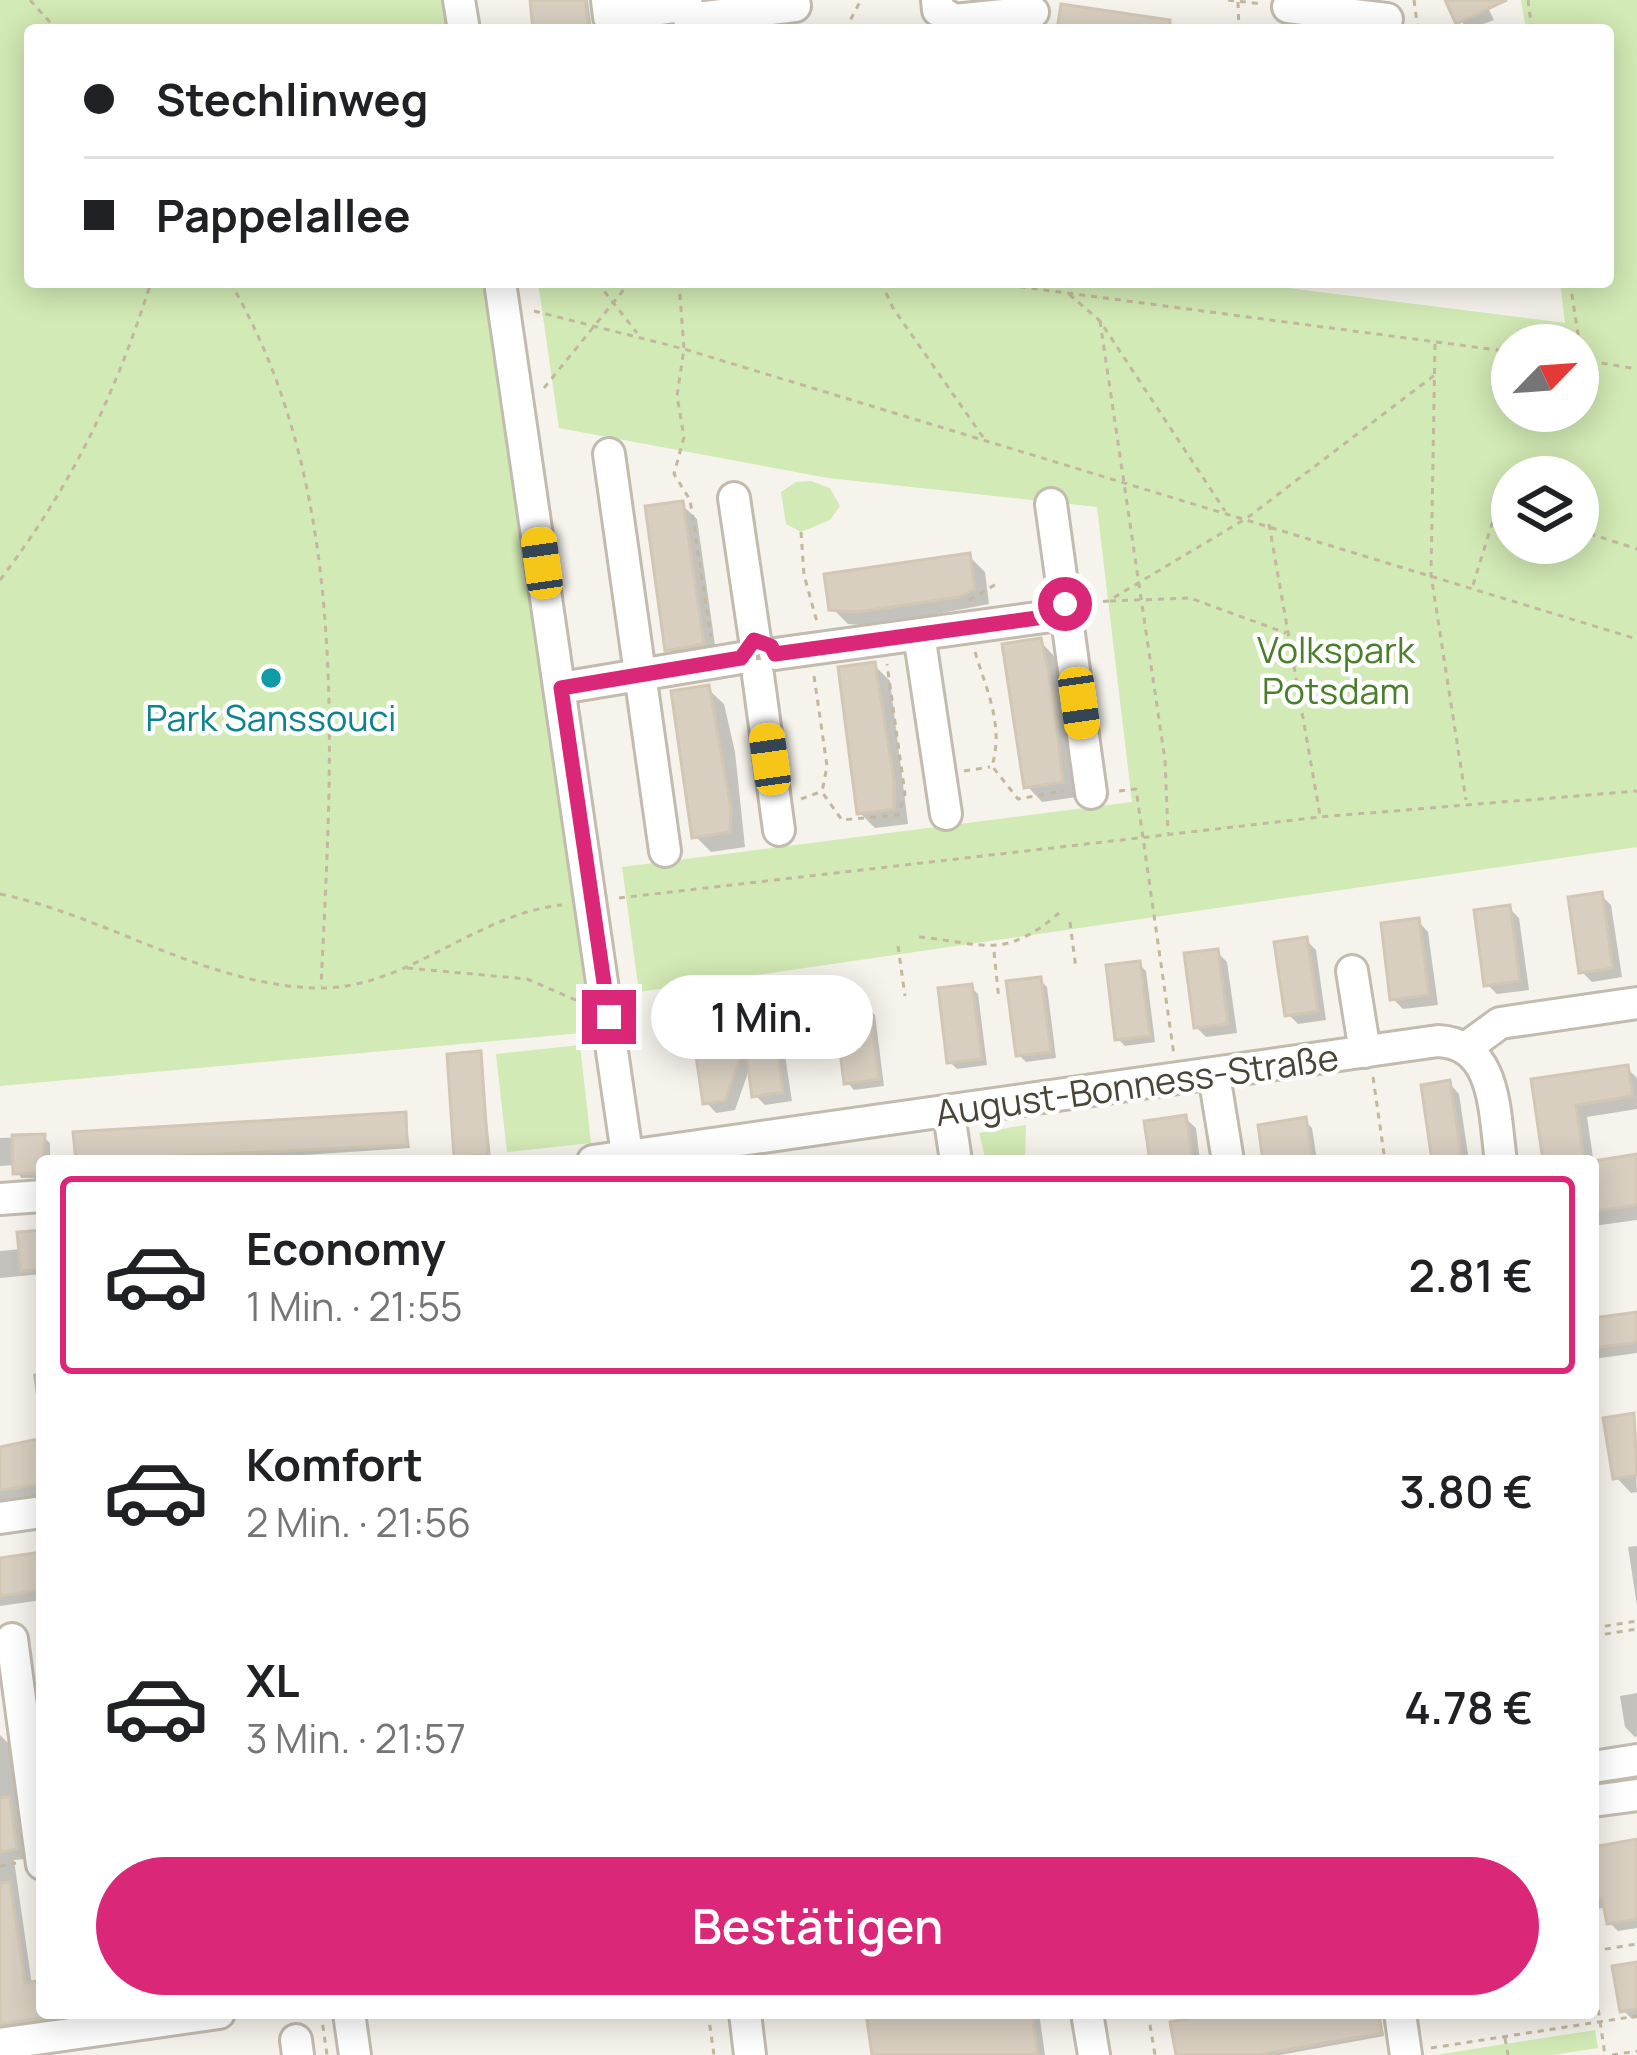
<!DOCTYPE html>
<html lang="de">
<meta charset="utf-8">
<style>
:root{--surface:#fff;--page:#f2f2f2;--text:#202124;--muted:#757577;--line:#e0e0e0;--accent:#db2777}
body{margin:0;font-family:Manrope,sans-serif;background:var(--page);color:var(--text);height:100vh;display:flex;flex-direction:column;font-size:45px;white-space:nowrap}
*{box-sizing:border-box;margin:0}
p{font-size:39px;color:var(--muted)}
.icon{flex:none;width:66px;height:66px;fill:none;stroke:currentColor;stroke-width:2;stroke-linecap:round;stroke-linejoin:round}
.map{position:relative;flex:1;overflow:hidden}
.drawer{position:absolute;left:36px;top:1155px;width:1563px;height:864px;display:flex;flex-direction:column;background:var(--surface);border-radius:12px;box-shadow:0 6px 30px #0003}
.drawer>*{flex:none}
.top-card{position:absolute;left:24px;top:24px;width:1590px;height:264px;border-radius:12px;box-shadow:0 6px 30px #0003;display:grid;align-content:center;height:264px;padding:0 60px;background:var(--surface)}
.needle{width:78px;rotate:65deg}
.controls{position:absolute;left:1491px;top:324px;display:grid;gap:24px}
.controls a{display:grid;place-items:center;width:108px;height:108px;border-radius:50%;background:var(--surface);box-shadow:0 6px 30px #0003;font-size:60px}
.end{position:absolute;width:54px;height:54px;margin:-27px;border:15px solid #db2777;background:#fff;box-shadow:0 0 0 6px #fff}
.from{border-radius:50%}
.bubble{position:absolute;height:84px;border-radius:42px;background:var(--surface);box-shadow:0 6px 30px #0003;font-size:39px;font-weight:600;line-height:84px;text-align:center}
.car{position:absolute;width:36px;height:72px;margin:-36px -18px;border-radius:15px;box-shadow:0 0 9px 3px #0007;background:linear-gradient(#f5c518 24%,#345 0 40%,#f5c518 0 76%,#345 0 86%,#f5c518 0)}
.top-card b{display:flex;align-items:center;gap:42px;height:114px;font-size:45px}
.top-card b+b{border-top:3px solid var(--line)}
.top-card i{width:30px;height:30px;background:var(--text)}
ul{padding:21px 0 0;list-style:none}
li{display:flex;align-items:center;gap:36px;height:198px;margin:0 24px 18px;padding:0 36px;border:6px solid transparent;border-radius:12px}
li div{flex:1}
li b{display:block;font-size:45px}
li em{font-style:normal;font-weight:600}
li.on{border-color:var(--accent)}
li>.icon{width:108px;height:108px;stroke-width:1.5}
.cta{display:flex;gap:24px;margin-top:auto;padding:24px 60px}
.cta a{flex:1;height:138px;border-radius:72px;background:var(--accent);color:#fff;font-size:48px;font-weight:600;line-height:138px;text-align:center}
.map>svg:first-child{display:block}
.green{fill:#d2eab5;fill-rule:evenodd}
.shadow{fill:#0003}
.building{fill:#d8cfc1;stroke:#d3c7b4;stroke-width:3}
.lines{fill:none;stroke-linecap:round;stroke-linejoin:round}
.minor-casing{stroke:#c2bbae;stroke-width:36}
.path{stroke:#c4b79f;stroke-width:3;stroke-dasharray:6 6;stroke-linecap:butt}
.minor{stroke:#fff;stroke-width:30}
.route{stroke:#db2777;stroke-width:15}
.culture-dot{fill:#0f9aa8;stroke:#fff;stroke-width:4.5}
.labels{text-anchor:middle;stroke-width:9;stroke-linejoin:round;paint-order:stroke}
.park-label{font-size:36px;fill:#4a7f2a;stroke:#fff}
.culture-label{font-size:36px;fill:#0d838f;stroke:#fff}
.street-label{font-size:36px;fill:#4b4439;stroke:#fff}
</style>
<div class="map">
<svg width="1637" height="2055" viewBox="0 0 1637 2055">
<rect width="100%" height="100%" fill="#f6f3ec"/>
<path class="green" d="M0,0H445L449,30H30V282H485L525,562L542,563L592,1032L0,1086Z
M1521,0H1637V847L639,992L622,867L1132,802L1097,507L828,478L559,428L538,282H1240L1565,323L1560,282H1608V30H1526ZM1512,345H1578V411H1512ZM1512,477H1578V543H1512Z
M811,481L830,488L840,506L830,520L801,532L786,524L781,492L796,482Z
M580,1045L591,1143L507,1152L496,1054Z
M1026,1125L1025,1161H986L979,1133Z
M1595,2030L1598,2048L1553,2055H1435Z"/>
<path class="shadow" d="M533,0H588L592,30H536Z
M1449,0H1484L1494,20L1467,30Z
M1064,8L1200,28L1202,30H1060Z
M1381,282H1418V286Z
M681,504L697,519L717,659L684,665L668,649Z
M969,556L985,572L989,604L874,626L848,624L832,608Z
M1040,641L1055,657L1077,797L1042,802L1027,786Z
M874,665L890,681L908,824L875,828L859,812Z
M708,689L724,704L735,752L745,847L711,852L695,836Z
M1601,895L1611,905L1622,977L1592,982L1582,972Z
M1509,908L1519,918L1529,990L1497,994L1487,984Z
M1418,921L1428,932L1438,1005L1403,1009L1393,999Z
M1306,940L1316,950L1326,1020L1298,1024L1288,1014Z
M1217,952L1227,962L1237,1033L1206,1037L1196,1027Z
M1139,964L1146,971L1155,1042L1125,1046L1118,1039Z
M1040,980L1047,987L1056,1058L1026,1062L1019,1055Z
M971,987L978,994L987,1065L957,1069L950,1062Z
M868,1008L875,1015L884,1086L854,1090L847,1082Z
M772,1026L782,1036L792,1101L765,1105L755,1095L751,1064L735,1110L716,1113L706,1102L696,1037Z
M480,1054L491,1158L461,1160L457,1156Z
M1627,1068L1637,1078V1109L1587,1117L1594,1164L1637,1157V1220L1593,1226V1161H1546L1534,1082Z
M1449,1083L1459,1094L1469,1161H1435Z
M405,1115L410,1148L211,1161H79L76,1135Z
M1185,1118L1196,1128L1200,1161H1153Z
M1305,1121L1312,1128L1317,1161H1266Z
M44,1137L50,1143V1161H42V1178H21L15,1165L0,1166V1138Z
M42,1233V1274L0,1278V1251L22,1249Z
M1637,1315V1353L1593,1359V1322Z
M42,1372V1437L33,1374Z
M1633,1416L1637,1492L1631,1493L1616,1477Z
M42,1441V1495L0,1501V1450Z
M1637,1546V1606L1628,1547Z
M42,1555V1600L0,1606V1561Z
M1637,1693V1736L1635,1737L1625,1727L1620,1696Z
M0,1735L9,1744L26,1859L14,1860L32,1985L42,1983V2013H158L7,2034L0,2027Z
M1637,1842V1928L1618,1931L1609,1922L1607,1907L1593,1910V1850Z
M1637,1965V2018L1632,2019L1623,2010Z
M869,2013H1039L1045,2055H875Z
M1234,2013H1380L1384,2036L1280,2055H1179Z"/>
<path class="building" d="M530,0H585L589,30H533Z
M1445,0H1507L1456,24Z
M1061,4L1170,20V30H1057Z
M683,501L704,644L665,651L645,506Z
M970,553L975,589L959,597L857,612L829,610L824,574Z
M1041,638L1053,692L1063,782L1024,788L1002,644Z
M875,662L894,780V809L857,814L838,667Z
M709,685L731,809L730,832L692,838L671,691Z
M1602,892L1613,968L1579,973L1568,897Z
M1510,905L1520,981L1484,986L1474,910Z
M1419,918L1429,995L1390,1000L1381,923Z
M1307,937L1318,1011L1285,1016L1274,942Z
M1218,949L1228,1024L1194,1028L1184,953Z
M1140,961L1150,1036L1115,1040L1106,965Z
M1041,977L1051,1052L1016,1056L1006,981Z
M972,984L982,1059L947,1063L938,988Z
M869,1005L879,1079L844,1084L835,1009Z
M773,1023L783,1092L752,1097L745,1044L725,1101L703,1104L693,1035Z
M481,1051L488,1155L454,1157L447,1054Z
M1628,1065L1633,1096L1576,1105L1584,1161H1543L1531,1079Z
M1450,1080L1462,1161H1432L1421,1085Z
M406,1112L407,1145L76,1161L73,1132Z
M1186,1115L1193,1161H1150L1144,1121Z
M1306,1117L1313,1161H1263L1258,1125Z
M45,1134L42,1173L13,1174L12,1135Z
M1637,1154V1205L1593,1211V1161Z
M42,1230V1269L21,1271L17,1232Z
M1637,1312V1342L1593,1348V1318Z
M1634,1413L1637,1475L1613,1479L1603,1418Z
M42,1438V1484L0,1490V1447Z
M42,1552V1590L0,1596V1558Z
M10,1797L17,1849L0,1852V1798Z
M1637,1839V1919L1607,1924L1602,1898L1593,1900V1847Z
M10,1882L25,1983L42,1980V2018L0,2024V1883Z
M1637,1962V2009L1620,2012L1612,1966Z
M866,2013H1032L1038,2055H872Z
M1217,2013H1378L1382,2033L1258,2055H1176L1170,2022Z"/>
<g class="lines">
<g class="minor-casing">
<path id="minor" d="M459,0L464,30
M607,0L609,17L687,5
M937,0L938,10L954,20L1033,12
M1288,7L1387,19
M689,19L795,6L794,0
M500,282L628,1161
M609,454L665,851
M734,498L755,640
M1051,504L1091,793
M919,634L946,814
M775,654L1066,614
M758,675L779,830
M561,688L741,658
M1352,971L1365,1052
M1467,1047L1500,1023L1637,1003
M1214,1075L1228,1161
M949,1114L956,1161
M593,1161L1438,1041C1498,1044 1494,1115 1501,1161
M0,1199L42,1196
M0,1518L42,1512
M12,1639L42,1864
M1593,1767L1637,1760
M1593,1801L1637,1795
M349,2013L355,2055
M745,2013L750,2055
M1087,2013L1094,2055
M1400,2013L1406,2055
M296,2040L298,2055
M0,2044L219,2013"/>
</g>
<path class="path" d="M30,0L57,30
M1228,0L1262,4
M1414,0L1418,30
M1528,0L1532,30
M1238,2L1239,30
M845,30L861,0
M230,282C352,490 332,754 321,986
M597,282L637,333
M679,282L684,349L677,396L684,437L674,474L690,500L711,637
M881,282L893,308L985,440
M984,282L1512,352
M1069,282L1070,295L1100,321L1225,511
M1570,282L1582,360
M534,311L684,349L1637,639
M1100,321L1165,760L1168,833
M1435,344L1431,575L1466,800
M1578,359L1637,369
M544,388L630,282
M1269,524L1320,815
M1578,530L1637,549
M801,532L804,575L817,622
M0,580C72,485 115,396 151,282
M1473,585L1498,504L1512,509
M969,600L998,583
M1110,601L1190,598L1286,633
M1091,603L1108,601L1247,518L1436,374
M975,652C987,691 1004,726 992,766L1018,799L1063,791
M814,676L827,766L822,792L842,820L898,815L905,794L887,664
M964,771L990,767
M1119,791L1136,789L1174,1055
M801,799L820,792
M0,894C107,916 206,986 319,988C407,989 475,914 562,905
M619,898L1320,817L1637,791
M1070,922L1076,969
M919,937C984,943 1003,961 1059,913
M898,946L905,996
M994,952L999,1000
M407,968L527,979L578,1001
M1373,1077L1385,1161
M1593,1628L1637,1621
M1593,1636L1637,1629
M0,1866L16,1863
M1593,1951L1637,1944
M1593,1974L1605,2055
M321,2013L327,2055
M708,2013L714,2055
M1148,2013L1155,2055
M1505,2038L1508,2055
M1431,2048L1637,2016
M1612,2055L1637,2051"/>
<use href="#minor" class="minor"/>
</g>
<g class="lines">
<path class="route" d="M609,1017L561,688L741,658L754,640L771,646L775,654L1066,614L1065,604"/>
</g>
<circle class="culture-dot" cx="271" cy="678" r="12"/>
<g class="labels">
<g class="park-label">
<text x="1336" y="663">Volkspark<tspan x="1336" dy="41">Potsdam</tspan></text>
</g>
<g class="culture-label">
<text x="271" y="731">Park Sanssouci</text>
</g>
<g class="street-label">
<text transform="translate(1137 1085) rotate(-8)" y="13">August-Bonness-Straße</text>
</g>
</g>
</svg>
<div class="controls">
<a><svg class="needle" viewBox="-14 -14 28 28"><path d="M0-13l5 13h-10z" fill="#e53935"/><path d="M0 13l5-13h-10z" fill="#757577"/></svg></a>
<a><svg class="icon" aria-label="layers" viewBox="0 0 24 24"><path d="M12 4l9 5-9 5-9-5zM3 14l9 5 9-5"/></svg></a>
</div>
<i class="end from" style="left:1065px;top:604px"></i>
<i class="end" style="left:609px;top:1017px"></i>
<div class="bubble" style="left:651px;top:975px;width:222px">1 Min.</div>
<i class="car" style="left:542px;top:563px;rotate:352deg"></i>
<i class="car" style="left:1079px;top:703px;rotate:172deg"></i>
<i class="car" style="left:770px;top:759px;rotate:352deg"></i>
<div class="top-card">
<b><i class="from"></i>Stechlinweg</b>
<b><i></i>Pappelallee</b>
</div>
<section class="drawer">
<ul>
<li class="on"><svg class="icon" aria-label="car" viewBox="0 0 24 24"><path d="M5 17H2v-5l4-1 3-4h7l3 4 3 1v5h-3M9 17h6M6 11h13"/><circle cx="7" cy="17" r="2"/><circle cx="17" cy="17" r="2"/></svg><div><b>Economy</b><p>1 Min. · 21:55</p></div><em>2.81 €</em></li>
<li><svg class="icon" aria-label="car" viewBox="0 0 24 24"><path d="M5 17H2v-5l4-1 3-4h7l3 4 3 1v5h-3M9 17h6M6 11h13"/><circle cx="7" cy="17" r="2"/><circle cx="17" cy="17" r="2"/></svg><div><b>Komfort</b><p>2 Min. · 21:56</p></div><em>3.80 €</em></li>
<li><svg class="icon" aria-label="car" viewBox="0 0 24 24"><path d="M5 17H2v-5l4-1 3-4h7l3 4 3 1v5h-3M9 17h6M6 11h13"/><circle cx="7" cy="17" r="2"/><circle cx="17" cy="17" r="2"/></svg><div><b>XL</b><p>3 Min. · 21:57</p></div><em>4.78 €</em></li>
</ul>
<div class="cta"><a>Bestätigen</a></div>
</section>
</div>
